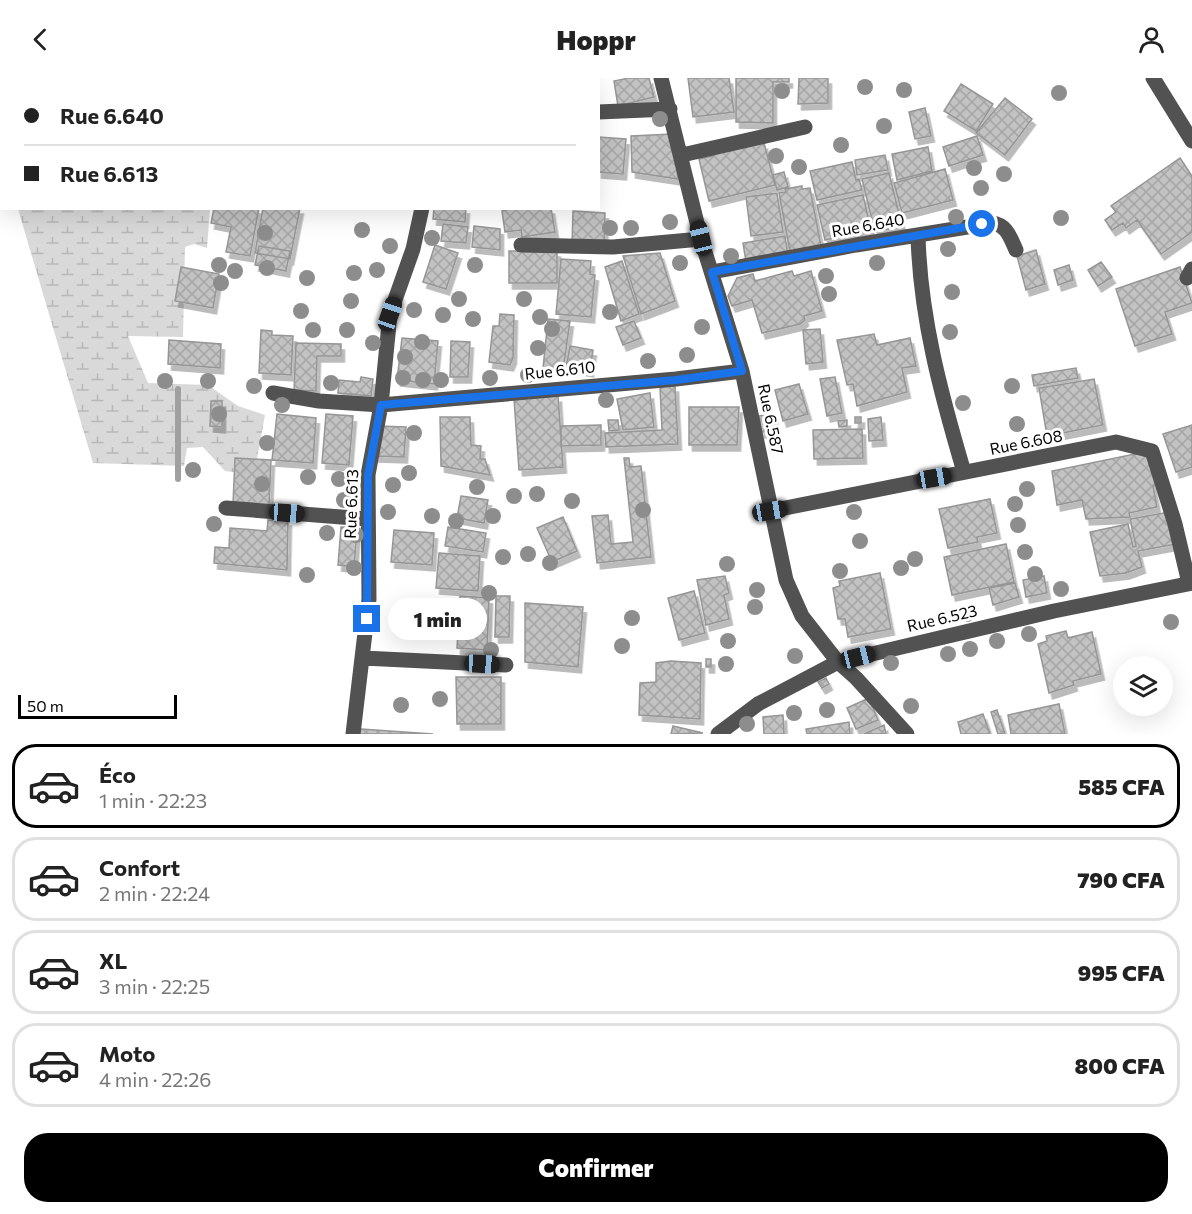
<!DOCTYPE html>
<html lang="fr">
<meta charset="utf-8">
<style>
:root{--surface:#fff;--page:#f2f2f2;--text:#222;--muted:#767676;--line:#e0e0e0;--accent:#000}
body{margin:0;font-family:Commissioner,sans-serif;background:var(--page);color:var(--text);height:100vh;display:flex;flex-direction:column;font-size:22px;white-space:nowrap}
*{box-sizing:border-box;margin:0}
p{font-size:20px;color:var(--muted)}
.icon{flex:none;width:33px;height:33px;fill:none;stroke:currentColor;stroke-width:2;stroke-linecap:round;stroke-linejoin:round}
.map{position:relative;height:656px;overflow:hidden}
.sheet{display:flex;flex-direction:column;background:var(--surface);flex:1}
.sheet>*{flex:none}
.hud{position:absolute;left:0px;top:0px;width:600px;height:132px;box-shadow:0 6px 24px #0002;display:grid;align-content:center;height:132px;padding:0 24px;background:var(--surface)}
.tools{position:absolute;left:1113px;top:578px;display:grid;gap:12px}
.tools a{display:grid;place-items:center;width:60px;height:60px;border-radius:50%;background:var(--surface);box-shadow:0 6px 24px #0002;font-size:30px}
.scale{position:absolute;left:18px;bottom:15px;width:159px;box-sizing:border-box;padding-left:6px;border:3px solid #000;border-top:0;font-size:16px;line-height:21px;white-space:nowrap;color:#000;-webkit-text-stroke:4px #fff;paint-order:stroke}
.end{position:absolute;width:27px;height:27px;margin:-14px;border:8px solid #1a73e8;background:#fff;box-shadow:0 0 0 3px #fff}
.from{border-radius:50%}
.bubble{position:absolute;height:42px;border-radius:21px;background:var(--surface);box-shadow:0 6px 24px #0002;font-size:20px;font-weight:800;line-height:42px;text-align:center}
.car{position:absolute;width:18px;height:36px;margin:-18px -9px;border-radius:8px;box-shadow:0 0 4px 2px #0007;background:linear-gradient(#222 24%,#8ab4d8 0 40%,#222 0 76%,#8ab4d8 0 86%,#222 0)}
.hud b{display:flex;align-items:center;gap:21px;height:57px;font-size:22px}
.hud b+b{border-top:2px solid var(--line)}
.hud i{width:15px;height:15px;background:var(--text)}
ul{padding:10px 0 0;list-style:none}
li{display:flex;align-items:center;gap:18px;height:84px;margin:0 12px 9px;padding:0 12px;border:3px solid var(--line);border-radius:24px}
li div{flex:1}
li b{display:block;font-size:22px}
li em{font-style:normal;font-weight:800}
li.active{border-color:var(--accent)}
li>.icon{width:54px;height:54px;stroke-width:1.5}
.cta{display:flex;gap:12px;margin-top:auto;padding:12px 24px}
.cta a{flex:1;height:69px;border-radius:24px;background:var(--accent);color:#fff;font-size:24px;font-weight:800;line-height:69px;text-align:center}
header{display:flex;justify-content:space-between;align-items:center;height:78px;padding:0 24px;background:var(--surface);font-size:27px;font-weight:800}
.map>svg:first-child{display:block}
.wetland{fill:url(#wetland-marsh)}
.lines{fill:none;stroke-linecap:round;stroke-linejoin:round}
.stream{stroke:#a0a0a0;stroke-width:6}
.building{fill:url(#building-cross-hatch);stroke:#969696;stroke-width:1.5;filter:url(#shadow)}
.minor{stroke:#525252;stroke-width:15}
.tree{fill:#8d8d8d}
.route{stroke:#1a73e8;stroke-width:8}
.labels{text-anchor:middle;stroke-width:6;stroke-linejoin:round;paint-order:stroke}
.street-label{font-size:16px;fill:#000;stroke:#fff}
</style>
<header><svg class="icon" aria-label="back" viewBox="0 0 24 24"><path d="M15 5l-7 7 7 7"/></svg>Hoppr<svg class="icon" aria-label="person" viewBox="0 0 24 24"><circle cx="12" cy="8" r="4"/><path d="M4 21q1-7 8-7t8 7"/></svg></header>
<div class="map">
<svg width="1192" height="656" viewBox="0 0 1192 656">
<defs>
<pattern id="wetland-marsh" width="20" height="14" patternUnits="userSpaceOnUse" patternTransform="scale(1.5)"><rect width="20" height="14" fill="#d9d9d9"/><path d="M1 5h8M5 5V1M11 12h8M15 12V8" fill="none" stroke="#b8b8b8"/></pattern>
<pattern id="building-cross-hatch" width="8" height="8" patternUnits="userSpaceOnUse" patternTransform="scale(1.5)"><rect width="8" height="8" fill="#c2c2c2"/><path d="M0 0l8 8M0 8l8-8" fill="none" stroke="#a5a5a5"/></pattern>
<filter id="shadow"><feDropShadow dx="3.5" dy="6" stdDeviation="0" flood-color="#0004"/></filter>
</defs>
<rect width="100%" height="100%" fill="#fff"/>
<path class="wetland" d="M48,0H239L48,1Z
M18,131H210L207,170L194,166L185,169L183,259L128,258L148,305L208,307L238,328L265,337L254,397L225,393L203,369L187,370L184,388L93,385Z"/>
<g class="lines">
<path class="stream" d="M178,401V311"/>
</g>
<path class="building" d="M346,0H379L345,2Z
M458,0H485L458,2Z
M525,0H573L525,2Z
M629,0H649L654,19L618,28L614,3Z
M688,0H729L734,34L693,39Z
M736,0H789V4H773V45L736,44Z
M799,0H828V25L798,26Z
M961,6L993,26L976,53L944,33Z
M1005,20L1032,41L1005,77L976,55Z
M925,30L931,58L915,61L909,34Z
M672,56L678,101L632,94L631,58Z
M977,58L983,77L949,88L943,69Z
M598,59L626,61L623,96L598,94Z
M764,65L775,107L709,123L699,81L713,78L711,72Z
M928,69L932,93L897,102L892,76Z
M885,77L888,92L857,97L855,82Z
M1180,80L1192,98V154L1161,176L1137,142L1126,150L1123,145L1112,152L1105,142L1116,134L1111,128Z
M852,84L856,102L859,101L862,112L817,122L810,93Z
M945,91L953,122L902,135L894,105Z
M784,94L788,109L777,112L773,97Z
M889,95L902,148L875,154L862,101Z
M802,108V111L810,110L821,168L790,174L779,115L786,114L785,111Z
M777,115L783,154L751,158L746,119Z
M863,117L871,152L825,162L817,127Z
M214,130H259L250,178L226,174L231,149L211,145Z
M263,130H300L290,181L255,175Z
M434,130H466L465,144L433,141Z
M514,130H551L555,154L522,159L521,152L505,154L502,133Z
M573,133L605,135L604,167L572,166Z
M443,146L468,149L466,165L441,163Z
M474,148L500,151V172L472,169Z
M785,158L788,178L746,184L743,165Z
M435,167L458,175L446,211L423,204Z
M259,168L290,173L286,193L255,187Z
M1036,172L1045,206L1026,212L1017,178Z
M509,173H557V205H509Z
M660,175L675,223L641,236L623,178Z
M561,181L591,183L590,196L595,197L591,239L556,236Z
M622,183L639,236L621,243L605,189Z
M1101,184L1112,199L1098,208L1088,192Z
M1069,187L1073,202L1058,207L1054,192Z
M181,189L219,196L213,230L175,223Z
M1180,189L1192,225L1165,234L1172,256L1135,268L1116,211Z
M792,193L794,198L811,193L822,233L804,238L805,242L800,246L762,255L752,222L732,228L728,218L737,200L753,196L755,203Z
M500,236L514,237L513,280L510,287L489,284L493,248H499Z
M548,241L570,243L563,293L543,290Z
M634,243L641,260L623,267L616,249Z
M820,251L823,284L806,286L803,252Z
M261,252L272,253V257L293,258L291,297L259,295Z
M874,256L877,267L910,260L916,288L902,290L907,314L857,328L853,306L847,307L837,262Z
M402,260L438,263L434,306L397,302Z
M169,262L221,266L220,290L168,286Z
M451,263L470,264L468,299H450Z
M296,265L341,266V278H317L316,313L294,312Z
M570,268L593,272L590,293L566,289Z
M1076,290L1078,300L1034,308L1032,297Z
M361,299L373,301L371,318L338,315L339,302L360,304Z
M835,299L842,335L827,338L820,301Z
M1094,301L1103,347L1047,358L1039,310Z
M799,306L808,336L783,343L775,312Z
M675,308L678,366L606,369L605,355L662,352L660,309Z
M650,315L654,349L623,352L617,321Z
M558,318L563,389L519,392L514,321Z
M211,323H222V349L210,348Z
M689,329H739L737,367H689Z
M277,336L316,340L313,385L272,382Z
M326,336L353,338L349,387L322,385Z
M774,336L776,353L761,354L759,338Z
M440,339H470L471,367L481,368L480,381H485L490,397L441,388Z
M855,339H861V345H855Z
M881,339L883,362L869,363L868,341Z
M608,342H618L619,352L609,353Z
M847,342V348L839,349L838,343Z
M601,347V367L561,368V348Z
M1192,347V389L1176,394L1163,356Z
M378,348L406,349L404,379L375,378Z
M862,351L863,380L814,381L813,352Z
M1149,373L1162,406L1153,408L1157,429L1129,435L1130,439L1086,441L1082,422L1057,427L1052,393Z
M235,380L271,382L269,427L233,426Z
M624,380H629L630,389L641,388L651,479L597,485L592,438L608,437L611,466L633,464Z
M461,418L488,422L484,445L457,440Z
M990,421L997,455L977,459L978,464L948,470L939,431Z
M1169,434L1176,466L1138,473L1142,489L1126,495L1100,498L1090,454L1128,446L1133,469L1136,468L1130,441Z
M563,439L577,473L552,484L537,450Z
M268,442H288L287,492L214,485L215,469L229,470L230,450L267,453Z
M341,449L357,450L354,489L338,487Z
M448,449L486,455L483,474L445,468Z
M394,452L434,455L432,487L391,484Z
M1006,466L1014,504L952,517L944,479Z
M439,475L480,478L478,513L436,510Z
M880,495L891,551L848,559L845,541H838L833,510L840,508L839,503Z
M725,498L729,515L724,517L729,541L706,547L697,502Z
M1044,498L1047,515L1026,519L1023,502Z
M1015,505L1019,519L993,527L989,510Z
M694,513L705,555L679,562L668,520Z
M460,518L489,520L487,572L457,570Z
M496,518H510L509,559H495Z
M525,525L583,529L578,589L525,584Z
M1066,553L1068,560L1092,554L1101,596L1073,603L1074,607L1049,615L1038,566L1047,563L1046,558Z
M706,581H711V589H706Z
M671,583L701,585L700,641L639,637L640,605L656,604V585Z
M456,599H501V646H457Z
M826,600L829,606L822,610L818,604Z
M869,620L878,642L856,651L847,630Z
M1059,626L1065,656H1011L1008,637Z
M997,632L1005,656H998L991,634Z
M983,636L990,656H961L958,644Z
M783,637L784,656H764L763,639Z
M849,644L850,656H807L806,651Z
M884,647L886,656H864Z
M673,648L703,655L671,656Z
M361,651L433,656H360Z"/>
<g class="lines">
<path class="minor" d="M402,0L407,2
M661,0L701,161L742,293L786,502L802,538L838,584L856,600L907,656
M1153,0L1192,63
M598,34L670,31
M682,77L805,49
M918,157C920,239 941,316 964,394
M521,167L613,169L701,161
M712,194L856,167L992,145C1007,147 1010,159 1016,172
M1187,200L1192,191
M273,315L319,323L381,327L676,301L742,293
M226,430L367,441
M770,433L1116,364L1152,373L1175,446L1189,505
M363,580L506,587
M353,656L369,521L368,397L381,327L390,236L413,171L422,130
M718,656L758,626L838,584L1054,533L1192,505"/>
</g>
<g class="tree">
<circle cx="865" cy="9" r="8"/>
<circle cx="904" cy="12" r="8"/>
<circle cx="782" cy="13" r="8"/>
<circle cx="1059" cy="15" r="8"/>
<circle cx="660" cy="41" r="8"/>
<circle cx="884" cy="48" r="8"/>
<circle cx="841" cy="67" r="8"/>
<circle cx="776" cy="78" r="8"/>
<circle cx="799" cy="89" r="8"/>
<circle cx="974" cy="90" r="8"/>
<circle cx="1004" cy="96" r="8"/>
<circle cx="981" cy="110" r="8"/>
<circle cx="956" cy="139" r="8"/>
<circle cx="1061" cy="140" r="8"/>
<circle cx="670" cy="144" r="8"/>
<circle cx="610" cy="150" r="8"/>
<circle cx="631" cy="150" r="8"/>
<circle cx="362" cy="152" r="8"/>
<circle cx="265" cy="155" r="8"/>
<circle cx="432" cy="160" r="8"/>
<circle cx="390" cy="168" r="8"/>
<circle cx="948" cy="171" r="8"/>
<circle cx="731" cy="178" r="8"/>
<circle cx="680" cy="185" r="8"/>
<circle cx="877" cy="185" r="8"/>
<circle cx="219" cy="187" r="8"/>
<circle cx="475" cy="187" r="8"/>
<circle cx="267" cy="190" r="8"/>
<circle cx="377" cy="192" r="8"/>
<circle cx="235" cy="193" r="8"/>
<circle cx="354" cy="195" r="8"/>
<circle cx="826" cy="198" r="8"/>
<circle cx="307" cy="200" r="8"/>
<circle cx="221" cy="205" r="8"/>
<circle cx="952" cy="214" r="8"/>
<circle cx="829" cy="216" r="8"/>
<circle cx="459" cy="221" r="8"/>
<circle cx="524" cy="221" r="8"/>
<circle cx="351" cy="223" r="8"/>
<circle cx="414" cy="232" r="8"/>
<circle cx="301" cy="233" r="8"/>
<circle cx="610" cy="234" r="8"/>
<circle cx="443" cy="237" r="8"/>
<circle cx="540" cy="239" r="8"/>
<circle cx="473" cy="241" r="8"/>
<circle cx="702" cy="249" r="8"/>
<circle cx="552" cy="251" r="8"/>
<circle cx="313" cy="252" r="8"/>
<circle cx="347" cy="252" r="8"/>
<circle cx="950" cy="254" r="8"/>
<circle cx="422" cy="264" r="8"/>
<circle cx="373" cy="265" r="8"/>
<circle cx="538" cy="270" r="8"/>
<circle cx="687" cy="277" r="8"/>
<circle cx="405" cy="279" r="8"/>
<circle cx="648" cy="283" r="8"/>
<circle cx="528" cy="297" r="8"/>
<circle cx="403" cy="300" r="8"/>
<circle cx="490" cy="300" r="8"/>
<circle cx="423" cy="302" r="8"/>
<circle cx="441" cy="302" r="8"/>
<circle cx="165" cy="303" r="8"/>
<circle cx="208" cy="303" r="8"/>
<circle cx="331" cy="305" r="8"/>
<circle cx="254" cy="308" r="8"/>
<circle cx="1012" cy="308" r="8"/>
<circle cx="606" cy="322" r="8"/>
<circle cx="963" cy="325" r="8"/>
<circle cx="282" cy="327" r="8"/>
<circle cx="219" cy="336" r="8"/>
<circle cx="1017" cy="346" r="8"/>
<circle cx="414" cy="355" r="8"/>
<circle cx="267" cy="365" r="8"/>
<circle cx="193" cy="392" r="8"/>
<circle cx="409" cy="395" r="8"/>
<circle cx="308" cy="399" r="8"/>
<circle cx="339" cy="401" r="8"/>
<circle cx="262" cy="406" r="8"/>
<circle cx="393" cy="407" r="8"/>
<circle cx="477" cy="409" r="8"/>
<circle cx="1027" cy="411" r="8"/>
<circle cx="537" cy="416" r="8"/>
<circle cx="514" cy="418" r="8"/>
<circle cx="344" cy="422" r="8"/>
<circle cx="572" cy="423" r="8"/>
<circle cx="1015" cy="426" r="8"/>
<circle cx="643" cy="432" r="8"/>
<circle cx="388" cy="434" r="8"/>
<circle cx="854" cy="434" r="8"/>
<circle cx="432" cy="438" r="8"/>
<circle cx="493" cy="438" r="8"/>
<circle cx="456" cy="443" r="8"/>
<circle cx="214" cy="446" r="8"/>
<circle cx="1018" cy="447" r="8"/>
<circle cx="327" cy="455" r="8"/>
<circle cx="356" cy="457" r="8"/>
<circle cx="860" cy="463" r="8"/>
<circle cx="1025" cy="474" r="8"/>
<circle cx="528" cy="476" r="8"/>
<circle cx="503" cy="479" r="8"/>
<circle cx="915" cy="481" r="8"/>
<circle cx="550" cy="485" r="8"/>
<circle cx="727" cy="486" r="8"/>
<circle cx="354" cy="490" r="8"/>
<circle cx="901" cy="490" r="8"/>
<circle cx="840" cy="493" r="8"/>
<circle cx="1035" cy="496" r="8"/>
<circle cx="307" cy="497" r="8"/>
<circle cx="1061" cy="511" r="8"/>
<circle cx="757" cy="512" r="8"/>
<circle cx="489" cy="515" r="8"/>
<circle cx="755" cy="529" r="8"/>
<circle cx="967" cy="536" r="8"/>
<circle cx="632" cy="540" r="8"/>
<circle cx="412" cy="542" r="8"/>
<circle cx="1171" cy="544" r="8"/>
<circle cx="1029" cy="556" r="8"/>
<circle cx="728" cy="563" r="8"/>
<circle cx="997" cy="563" r="8"/>
<circle cx="622" cy="568" r="8"/>
<circle cx="970" cy="571" r="8"/>
<circle cx="491" cy="572" r="8"/>
<circle cx="948" cy="576" r="8"/>
<circle cx="795" cy="578" r="8"/>
<circle cx="891" cy="585" r="8"/>
<circle cx="726" cy="586" r="8"/>
<circle cx="440" cy="621" r="8"/>
<circle cx="401" cy="627" r="8"/>
<circle cx="911" cy="628" r="8"/>
<circle cx="827" cy="632" r="8"/>
<circle cx="794" cy="635" r="8"/>
<circle cx="747" cy="646" r="8"/>
</g>
<g class="lines">
<path class="route" d="M367,541L368,397L381,327L676,302L742,293L712,194L982,146"/>
</g>
<g class="labels">
<g class="street-label">
<text transform="translate(868 147) rotate(-10)" y="6">Rue 6.640</text>
<text transform="translate(560 292) rotate(-6)" y="6">Rue 6.610</text>
<text transform="translate(771 341) rotate(78)" y="6">Rue 6.587</text>
<text transform="translate(1026 364) rotate(-11)" y="6">Rue 6.608</text>
<text transform="translate(351 426) rotate(-88)" y="6">Rue 6.613</text>
<text transform="translate(942 540) rotate(-13)" y="6">Rue 6.523</text>
</g>
</g>
</svg>
<div class="tools">
<a><svg class="icon" aria-label="layers" viewBox="0 0 24 24"><path d="M12 4l9 5-9 5-9-5zM3 14l9 5 9-5"/></svg></a>
</div>
<div class="scale">50 m</div>
<i class="end from" style="left:982px;top:146px"></i>
<i class="end" style="left:367px;top:541px"></i>
<div class="bubble" style="left:388px;top:520px;width:99px">1 min</div>
<i class="car" style="left:701px;top:160px;rotate:346deg"></i>
<i class="car" style="left:390px;top:236px;rotate:19deg"></i>
<i class="car" style="left:934px;top:400px;rotate:80deg"></i>
<i class="car" style="left:770px;top:433px;rotate:80deg"></i>
<i class="car" style="left:287px;top:435px;rotate:94deg"></i>
<i class="car" style="left:858px;top:579px;rotate:76deg"></i>
<i class="car" style="left:482px;top:586px;rotate:93deg"></i>
<div class="hud">
<b><i class="from"></i>Rue 6.640</b>
<b><i></i>Rue 6.613</b>
</div>
</div>
<section class="sheet">
<ul>
<li class="active"><svg class="icon" aria-label="car" viewBox="0 0 24 24"><path d="M5 17H2v-5l4-1 3-4h7l3 4 3 1v5h-3M9 17h6M6 11h13"/><circle cx="7" cy="17" r="2"/><circle cx="17" cy="17" r="2"/></svg><div><b>Éco</b><p>1 min · 22:23</p></div><em>585 CFA</em></li>
<li><svg class="icon" aria-label="car" viewBox="0 0 24 24"><path d="M5 17H2v-5l4-1 3-4h7l3 4 3 1v5h-3M9 17h6M6 11h13"/><circle cx="7" cy="17" r="2"/><circle cx="17" cy="17" r="2"/></svg><div><b>Confort</b><p>2 min · 22:24</p></div><em>790 CFA</em></li>
<li><svg class="icon" aria-label="car" viewBox="0 0 24 24"><path d="M5 17H2v-5l4-1 3-4h7l3 4 3 1v5h-3M9 17h6M6 11h13"/><circle cx="7" cy="17" r="2"/><circle cx="17" cy="17" r="2"/></svg><div><b>XL</b><p>3 min · 22:25</p></div><em>995 CFA</em></li>
<li><svg class="icon" aria-label="car" viewBox="0 0 24 24"><path d="M5 17H2v-5l4-1 3-4h7l3 4 3 1v5h-3M9 17h6M6 11h13"/><circle cx="7" cy="17" r="2"/><circle cx="17" cy="17" r="2"/></svg><div><b>Moto</b><p>4 min · 22:26</p></div><em>800 CFA</em></li>
</ul>
<div class="cta"><a>Confirmer</a></div>
</section>
